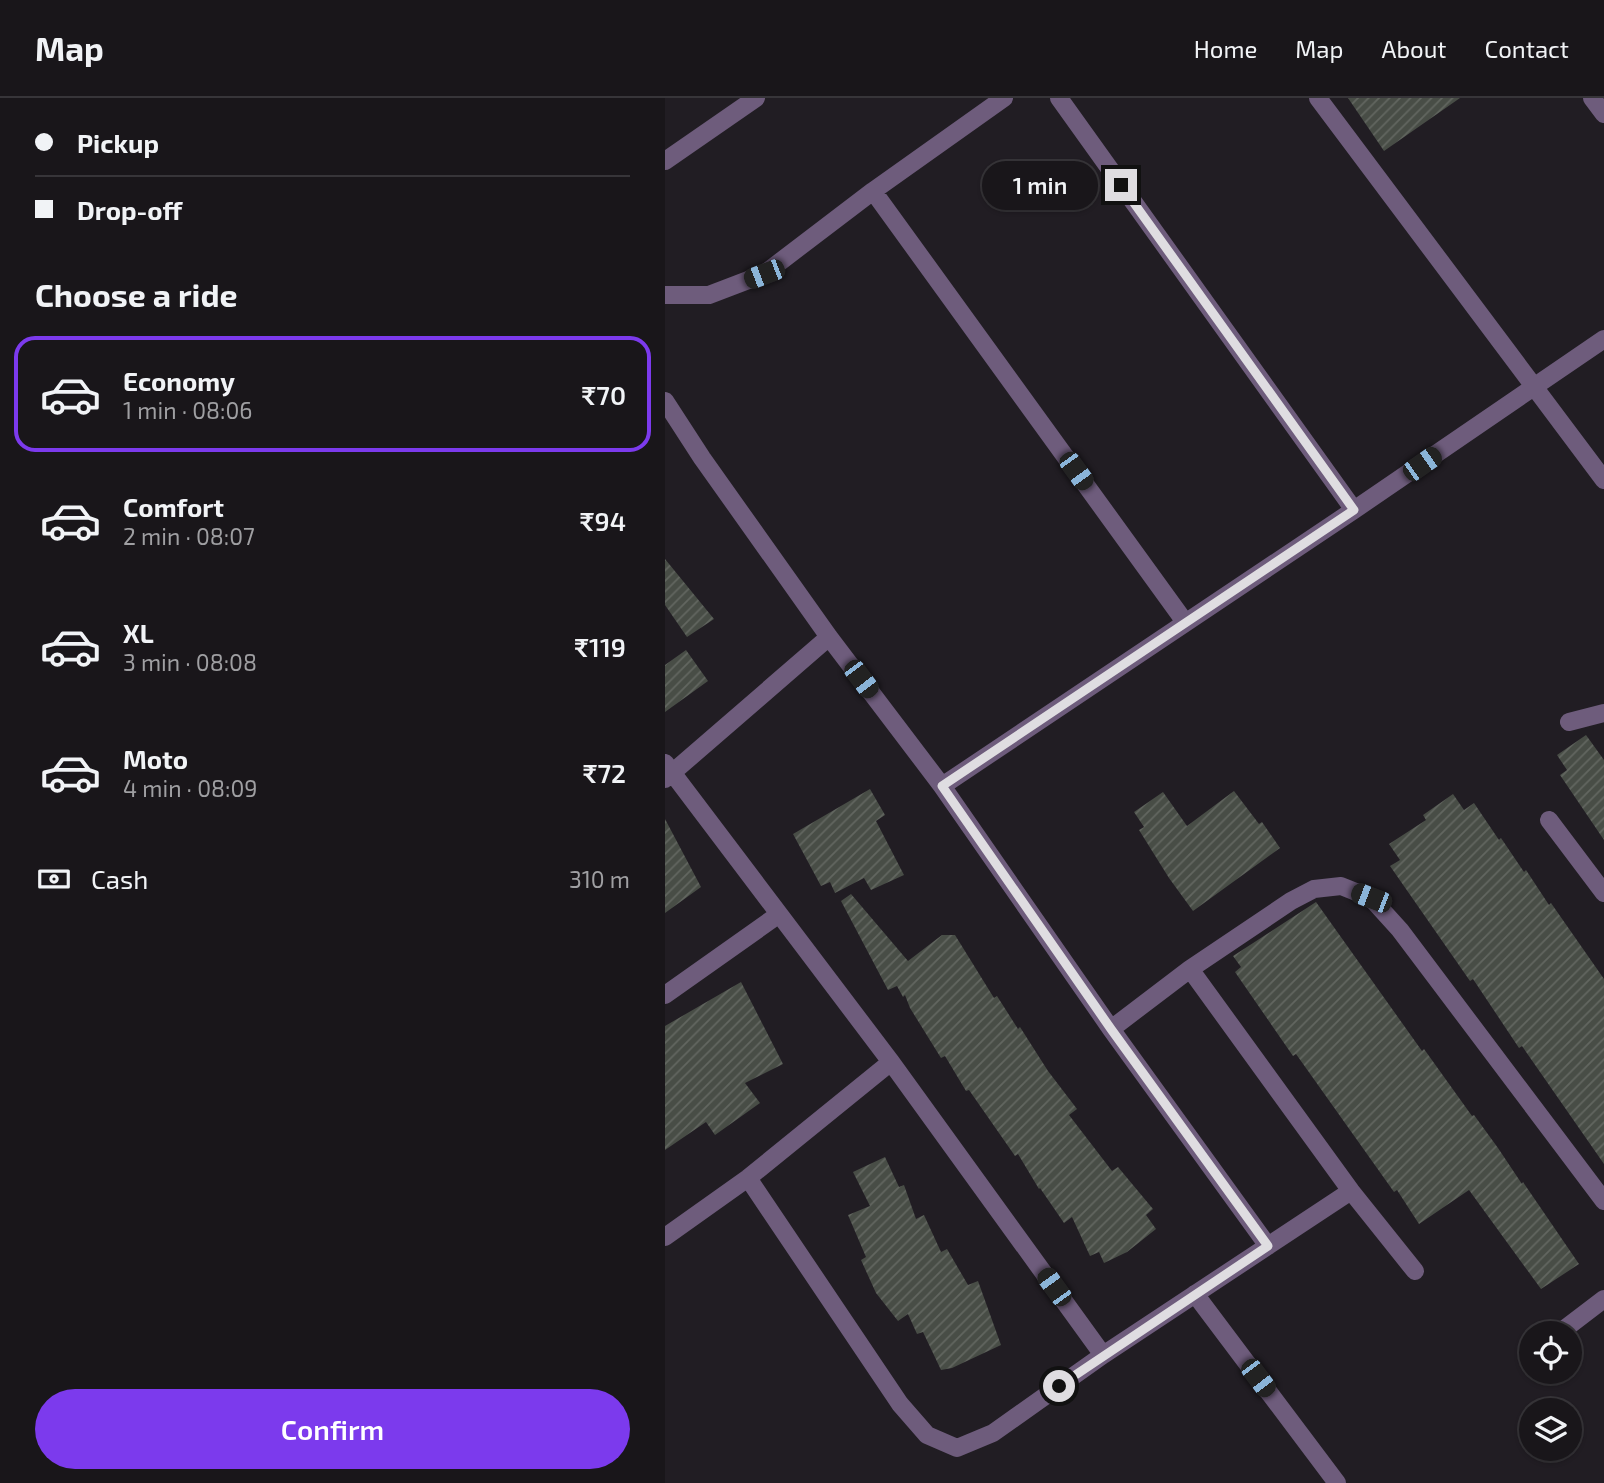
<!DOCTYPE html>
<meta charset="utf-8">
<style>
:root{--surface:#19161a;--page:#221f23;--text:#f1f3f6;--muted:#9f9fa2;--line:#373539;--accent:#7c3aed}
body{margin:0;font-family:"Exo 2",sans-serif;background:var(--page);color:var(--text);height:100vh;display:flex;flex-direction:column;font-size:26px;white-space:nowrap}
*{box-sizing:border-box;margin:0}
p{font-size:23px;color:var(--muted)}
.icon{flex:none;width:38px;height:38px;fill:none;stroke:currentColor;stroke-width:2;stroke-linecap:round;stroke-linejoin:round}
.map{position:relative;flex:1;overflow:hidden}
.sheet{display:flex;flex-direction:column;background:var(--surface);width:665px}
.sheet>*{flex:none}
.hud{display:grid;align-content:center;height:154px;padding:0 35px;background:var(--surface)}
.controls{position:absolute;left:854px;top:1223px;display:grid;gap:14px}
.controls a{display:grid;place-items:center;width:63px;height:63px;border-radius:50%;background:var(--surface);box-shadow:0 2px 5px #0004,0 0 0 2px var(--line);font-size:35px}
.end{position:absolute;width:32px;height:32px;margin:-16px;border:9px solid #dfdde1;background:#111;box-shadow:0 0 0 4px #111}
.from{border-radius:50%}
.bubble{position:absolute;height:49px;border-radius:24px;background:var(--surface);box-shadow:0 2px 5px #0004,0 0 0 2px var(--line);font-size:23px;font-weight:600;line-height:49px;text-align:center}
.car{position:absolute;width:21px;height:42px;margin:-21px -10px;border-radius:9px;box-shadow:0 0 5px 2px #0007;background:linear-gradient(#222 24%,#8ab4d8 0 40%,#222 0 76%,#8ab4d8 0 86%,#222 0)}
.hud b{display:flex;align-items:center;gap:24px;height:66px;font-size:26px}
.hud b+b{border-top:2px solid var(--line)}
.hud i{width:18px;height:18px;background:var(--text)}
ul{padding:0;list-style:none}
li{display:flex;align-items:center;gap:21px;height:116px;margin:0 14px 10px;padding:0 21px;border:4px solid transparent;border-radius:21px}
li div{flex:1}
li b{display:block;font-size:26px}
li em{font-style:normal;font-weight:600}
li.selected{border-color:var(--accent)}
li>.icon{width:63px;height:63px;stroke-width:1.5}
h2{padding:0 35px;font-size:32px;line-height:84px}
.pay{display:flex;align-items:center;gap:18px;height:77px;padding:0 35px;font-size:26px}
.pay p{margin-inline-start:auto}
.button{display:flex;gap:14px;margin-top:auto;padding:14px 35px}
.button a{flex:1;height:80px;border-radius:42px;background:var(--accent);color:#fff;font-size:28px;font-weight:600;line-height:80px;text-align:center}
header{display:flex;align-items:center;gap:42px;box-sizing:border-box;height:98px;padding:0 35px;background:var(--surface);border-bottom:2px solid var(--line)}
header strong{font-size:33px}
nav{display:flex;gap:38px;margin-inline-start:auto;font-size:24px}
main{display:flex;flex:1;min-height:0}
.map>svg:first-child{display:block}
.building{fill:url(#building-hatch)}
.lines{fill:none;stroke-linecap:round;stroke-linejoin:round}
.lane{stroke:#6e5c7c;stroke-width:18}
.street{stroke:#6e5c7c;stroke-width:18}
.route{stroke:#dfdde1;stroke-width:9}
</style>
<header>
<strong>Map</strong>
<nav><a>Home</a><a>Map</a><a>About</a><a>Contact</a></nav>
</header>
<main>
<section class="sheet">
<div class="hud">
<b><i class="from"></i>Pickup</b>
<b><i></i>Drop-off</b>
</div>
<h2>Choose a ride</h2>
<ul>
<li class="selected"><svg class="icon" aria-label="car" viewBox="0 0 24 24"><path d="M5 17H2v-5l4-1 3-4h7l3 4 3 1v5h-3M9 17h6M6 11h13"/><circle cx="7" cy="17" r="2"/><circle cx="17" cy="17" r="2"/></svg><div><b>Economy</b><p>1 min · 08:06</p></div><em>₹70</em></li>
<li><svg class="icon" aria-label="car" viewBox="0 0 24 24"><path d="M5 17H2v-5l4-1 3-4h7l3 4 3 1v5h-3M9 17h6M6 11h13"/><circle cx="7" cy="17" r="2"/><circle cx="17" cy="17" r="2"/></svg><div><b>Comfort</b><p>2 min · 08:07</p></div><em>₹94</em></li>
<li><svg class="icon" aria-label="car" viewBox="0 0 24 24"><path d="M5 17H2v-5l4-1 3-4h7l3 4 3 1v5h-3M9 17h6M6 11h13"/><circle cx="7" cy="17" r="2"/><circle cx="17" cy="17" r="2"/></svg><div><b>XL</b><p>3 min · 08:08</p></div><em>₹119</em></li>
<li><svg class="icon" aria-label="car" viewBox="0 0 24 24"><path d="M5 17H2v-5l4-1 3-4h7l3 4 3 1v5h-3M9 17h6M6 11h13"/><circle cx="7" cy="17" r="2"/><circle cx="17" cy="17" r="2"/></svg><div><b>Moto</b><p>4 min · 08:09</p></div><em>₹72</em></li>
</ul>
<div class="pay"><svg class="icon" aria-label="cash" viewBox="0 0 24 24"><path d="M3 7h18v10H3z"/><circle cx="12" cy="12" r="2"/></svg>Cash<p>310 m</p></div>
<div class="button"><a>Confirm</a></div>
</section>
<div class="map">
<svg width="939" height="1385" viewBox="0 0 939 1385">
<defs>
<pattern id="building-hatch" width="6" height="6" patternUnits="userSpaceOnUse" patternTransform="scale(1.75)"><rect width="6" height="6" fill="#484d46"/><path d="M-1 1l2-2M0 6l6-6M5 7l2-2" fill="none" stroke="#626660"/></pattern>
</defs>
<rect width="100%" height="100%" fill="#211d23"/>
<path class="building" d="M683,0H795L719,53Z
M0,461L49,521L22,539L0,507Z
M21,552L43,583L0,614V567Z
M921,637L939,662V742L895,677L902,672L892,657Z
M205,691L220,717L211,723L239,777L206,792L199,780L170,795L165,784L156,788L128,736Z
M569,693L594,726L597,724L615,750L528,813L504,780L474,732L479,729L469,714L498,694L522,728Z
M788,696L799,712L809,705L834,742L836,740L859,774L861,772L884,807L886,805L939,881V1066L857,948L854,950L808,881L805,883L725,768L735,762L724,746L761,722L758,717Z
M0,721L36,789L0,815Z
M186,796L243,863L277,837H290L329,900L332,898L353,931L355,929L383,973L412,1011L404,1017L447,1073L453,1069L488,1111L481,1117L491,1131L462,1154L439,1165L434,1154L425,1158L407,1119L399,1125L375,1090L374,1091L353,1056L350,1058L304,992L301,993L280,958L276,960L245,910L240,897L238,899L232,888L223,892L176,803Z
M651,804L757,953L759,951L807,1018L809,1017L833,1050L857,1086L858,1084L914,1166L876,1191L804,1092L754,1126L732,1092L729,1094L631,956L628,958L570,874L576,869L568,858Z
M76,884L118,966L80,985L95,1005L50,1037L41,1024L0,1052V928Z
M220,1059L234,1089L239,1087L251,1121L259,1117L276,1154L282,1151L303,1187L313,1183L336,1247L287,1270L276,1272L258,1234L252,1236L243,1216L233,1223L211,1195L196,1162L201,1159L183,1117L205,1108L188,1074Z"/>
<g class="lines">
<path class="lane" d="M530,1196L672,1385"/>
<path class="street" d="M394,0L689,412
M653,0L939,382
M927,0L939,16
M0,63L91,0
M208,93L520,524
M0,197H44L99,176L208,93L339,0
M0,303L37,360L164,539L277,688L446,931L603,1148
M904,624L939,615
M0,665L226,964L438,1257
M0,681L164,539
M277,688L689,412L939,241
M884,722L939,795
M525,871L686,1093L750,1173
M0,897L113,817
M446,931L525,871L626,803L649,791L676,788L706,800L735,832L939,1103
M83,1080L235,1306L262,1337L292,1350L328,1335L438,1257L686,1093
M0,1139L83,1080L226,964
M893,1236L939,1201"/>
</g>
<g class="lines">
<path class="route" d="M394,1288L603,1148L446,931L277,688L689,412L456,87"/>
</g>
</svg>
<div class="controls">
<a><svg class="icon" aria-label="locate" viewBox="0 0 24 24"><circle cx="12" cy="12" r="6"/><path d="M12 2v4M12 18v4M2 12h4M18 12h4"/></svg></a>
<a><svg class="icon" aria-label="layers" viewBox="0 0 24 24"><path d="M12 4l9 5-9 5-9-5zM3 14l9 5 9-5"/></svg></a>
</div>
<i class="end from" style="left:394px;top:1288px"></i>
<i class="end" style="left:456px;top:87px"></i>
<div class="bubble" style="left:317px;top:63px;width:116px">1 min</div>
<i class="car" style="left:99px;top:176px;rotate:249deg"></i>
<i class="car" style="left:757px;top:366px;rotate:55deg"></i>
<i class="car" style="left:411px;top:373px;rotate:144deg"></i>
<i class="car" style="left:196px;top:581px;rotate:143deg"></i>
<i class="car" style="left:706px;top:800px;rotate:291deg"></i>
<i class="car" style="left:389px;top:1189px;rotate:324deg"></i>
<i class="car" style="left:593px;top:1280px;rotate:143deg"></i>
</div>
</main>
